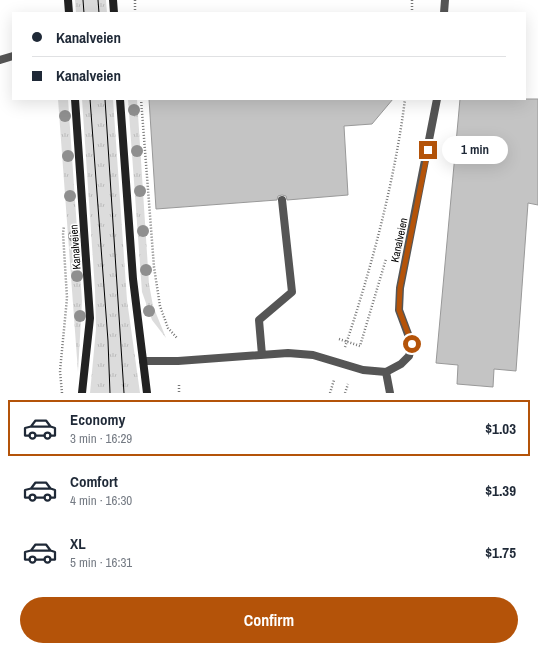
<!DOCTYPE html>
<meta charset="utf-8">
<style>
:root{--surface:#fff;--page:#f2f2f3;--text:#1f2937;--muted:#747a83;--line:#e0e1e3;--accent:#b45309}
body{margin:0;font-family:"Archivo Narrow",sans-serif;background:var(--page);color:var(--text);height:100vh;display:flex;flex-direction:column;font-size:15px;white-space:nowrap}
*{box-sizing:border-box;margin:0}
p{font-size:13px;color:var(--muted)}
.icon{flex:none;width:22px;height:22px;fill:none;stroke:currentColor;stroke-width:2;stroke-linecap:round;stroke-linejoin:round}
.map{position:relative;height:393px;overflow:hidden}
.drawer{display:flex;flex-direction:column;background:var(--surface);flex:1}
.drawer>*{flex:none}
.banner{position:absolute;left:12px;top:12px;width:514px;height:88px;border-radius:0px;box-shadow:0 4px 16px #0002;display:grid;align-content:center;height:88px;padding:0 20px;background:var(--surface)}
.end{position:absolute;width:18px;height:18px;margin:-9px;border:5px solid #b45309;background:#fff;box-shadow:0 0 0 2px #fff}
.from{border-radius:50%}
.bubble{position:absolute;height:28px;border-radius:14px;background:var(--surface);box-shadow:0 4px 16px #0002;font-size:13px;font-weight:800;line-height:28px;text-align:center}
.banner b{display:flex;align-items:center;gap:14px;height:38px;font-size:15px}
.banner b+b{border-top:1px solid var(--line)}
.banner i{width:10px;height:10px;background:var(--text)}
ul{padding:7px 0 0;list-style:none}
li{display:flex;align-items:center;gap:12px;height:56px;margin:0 8px 6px;padding:0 12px;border:2px solid transparent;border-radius:0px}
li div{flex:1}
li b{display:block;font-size:15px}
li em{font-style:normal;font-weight:800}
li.active{border-color:var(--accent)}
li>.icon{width:36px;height:36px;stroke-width:1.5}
.primary-button{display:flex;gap:8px;margin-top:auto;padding:8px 20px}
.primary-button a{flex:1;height:46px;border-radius:24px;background:var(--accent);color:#fff;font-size:16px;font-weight:800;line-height:46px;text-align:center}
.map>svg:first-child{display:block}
.grass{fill:url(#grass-tufts)}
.building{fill:#c4c4c4;stroke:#999}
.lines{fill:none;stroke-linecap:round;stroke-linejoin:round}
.path{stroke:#777;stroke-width:2.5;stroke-dasharray:1 2;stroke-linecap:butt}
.service{stroke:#555;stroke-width:8}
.minor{stroke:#555;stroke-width:8}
.secondary{stroke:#222;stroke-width:8}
.tram{stroke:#000;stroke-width:1}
.tree{fill:#8f8f8f}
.route{stroke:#b45309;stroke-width:5}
.labels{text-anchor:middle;stroke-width:3;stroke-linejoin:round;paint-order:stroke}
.street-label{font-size:11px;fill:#000;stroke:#fff}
</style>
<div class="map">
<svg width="538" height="393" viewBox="0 0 538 393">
<defs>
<pattern id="grass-tufts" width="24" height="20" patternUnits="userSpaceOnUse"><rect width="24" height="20" fill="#dcdcdc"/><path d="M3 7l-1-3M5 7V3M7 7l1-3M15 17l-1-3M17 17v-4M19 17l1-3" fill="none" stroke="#bbb"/></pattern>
</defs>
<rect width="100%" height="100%" fill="#fff"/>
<path class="grass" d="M75,0H106L107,13H76Z
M58,99H68L82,301L78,372Z
M82,99H113L127,300L140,393H90L96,329L95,290Z
M128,99H137L149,284L153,306L166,338L152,320L142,292Z"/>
<path class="building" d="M149,99H393L372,124L344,126L348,195L287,200L286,196L282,195L278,196L277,200L156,209Z
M460,99H538V205L528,203L516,371L494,369L493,387L457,384L458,365L436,363Z"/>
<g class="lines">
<path class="path" d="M135,0V13
M412,13V0
M141,99L154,267L160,306L168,328L177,338
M339,339L360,346L386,259
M345,347C371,270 395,180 405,99
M179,385V393
M62,393L60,371L67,298L63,233L64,226
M330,393L334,380
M345,393L348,384"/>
<path class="service" d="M444,13L445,0
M262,355L259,320L292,292L282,200
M143,361H178L288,353L313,355L363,370L386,372
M390,393L386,372L401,364L409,356L412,345L399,310L400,288L437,99"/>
<path class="minor" d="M0,60L13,56"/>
<path class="secondary" d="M68,0L69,13
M113,0L114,13
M75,99L90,318L82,393
M120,99L133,279L147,393"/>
<path class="tram" d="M83,0L84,13
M98,0L99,13
M90,99L108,341L110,393
M105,99L124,393"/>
</g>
<g class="tree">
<circle cx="134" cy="110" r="6"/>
<circle cx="65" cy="116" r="6"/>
<circle cx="137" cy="151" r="6"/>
<circle cx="68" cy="156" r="6"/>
<circle cx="140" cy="191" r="6"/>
<circle cx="70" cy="196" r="6"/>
<circle cx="143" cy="231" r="6"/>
<circle cx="74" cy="236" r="6"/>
<circle cx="146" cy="270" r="6"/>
<circle cx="77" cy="276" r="6"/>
<circle cx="149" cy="311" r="6"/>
<circle cx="80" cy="316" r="6"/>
</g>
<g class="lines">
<path class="route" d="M412,344L399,310L400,288L428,150"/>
</g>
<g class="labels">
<g class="street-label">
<text transform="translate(399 240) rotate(-78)" y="4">Kanalveien</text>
<text transform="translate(75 247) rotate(-94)" y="4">Kanalveien</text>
</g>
</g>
</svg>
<i class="end from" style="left:412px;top:344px"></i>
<i class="end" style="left:428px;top:150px"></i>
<div class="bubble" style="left:442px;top:136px;width:66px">1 min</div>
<div class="banner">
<b><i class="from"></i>Kanalveien</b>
<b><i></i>Kanalveien</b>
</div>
</div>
<section class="drawer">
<ul>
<li class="active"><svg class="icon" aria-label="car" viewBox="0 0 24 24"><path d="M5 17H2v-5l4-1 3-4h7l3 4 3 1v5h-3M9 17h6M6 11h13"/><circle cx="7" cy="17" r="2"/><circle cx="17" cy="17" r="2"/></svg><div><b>Economy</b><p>3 min · 16:29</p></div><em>$1.03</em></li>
<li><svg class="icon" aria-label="car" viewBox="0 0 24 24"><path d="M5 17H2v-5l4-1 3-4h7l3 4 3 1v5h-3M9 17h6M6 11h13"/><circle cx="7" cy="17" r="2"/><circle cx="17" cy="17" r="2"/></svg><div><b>Comfort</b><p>4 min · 16:30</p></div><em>$1.39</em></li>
<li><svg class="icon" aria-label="car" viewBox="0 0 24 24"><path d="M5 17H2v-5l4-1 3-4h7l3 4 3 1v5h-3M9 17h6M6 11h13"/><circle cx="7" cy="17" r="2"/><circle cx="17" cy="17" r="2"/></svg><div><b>XL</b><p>5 min · 16:31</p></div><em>$1.75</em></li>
</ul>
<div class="primary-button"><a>Confirm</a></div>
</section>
